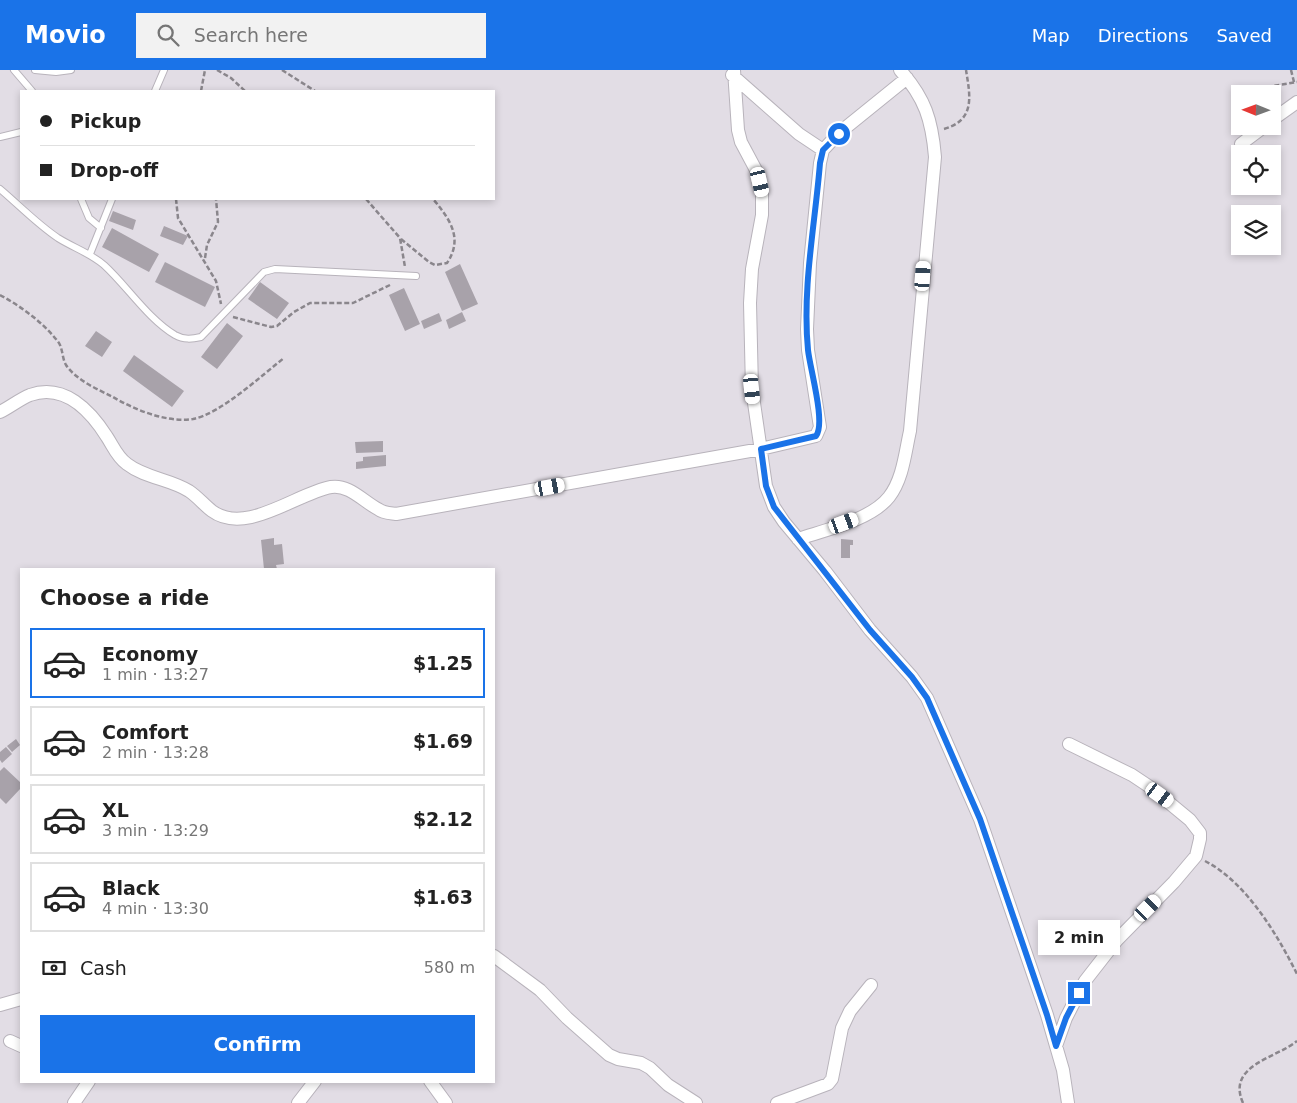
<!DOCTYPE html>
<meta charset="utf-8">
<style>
:root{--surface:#fff;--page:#f2f2f2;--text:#222;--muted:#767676;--line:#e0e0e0;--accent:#1a73e8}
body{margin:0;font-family:"DejaVu Sans",sans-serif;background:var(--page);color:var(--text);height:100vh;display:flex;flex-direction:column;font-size:19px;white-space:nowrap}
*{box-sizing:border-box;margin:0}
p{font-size:16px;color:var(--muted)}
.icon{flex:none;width:28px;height:28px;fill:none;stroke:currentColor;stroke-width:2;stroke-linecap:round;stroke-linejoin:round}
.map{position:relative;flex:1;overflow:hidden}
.drawer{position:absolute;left:20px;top:498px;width:475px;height:515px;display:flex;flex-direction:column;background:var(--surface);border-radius:0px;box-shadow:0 2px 8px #0003}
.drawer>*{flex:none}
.hud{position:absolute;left:20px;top:20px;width:475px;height:110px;border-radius:0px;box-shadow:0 2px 8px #0003;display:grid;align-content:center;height:110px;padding:0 20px;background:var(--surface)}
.needle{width:32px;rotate:271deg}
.fabs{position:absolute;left:1231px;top:15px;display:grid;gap:10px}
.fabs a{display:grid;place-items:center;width:50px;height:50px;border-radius:0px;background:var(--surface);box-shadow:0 2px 8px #0003;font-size:25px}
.end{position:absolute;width:22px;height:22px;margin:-11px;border:6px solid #1a73e8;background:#fff;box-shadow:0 0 0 2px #fff}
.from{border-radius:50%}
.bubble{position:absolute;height:35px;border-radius:0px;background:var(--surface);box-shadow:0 2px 8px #0003;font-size:16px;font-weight:700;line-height:35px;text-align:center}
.car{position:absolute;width:15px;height:30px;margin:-15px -8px;border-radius:6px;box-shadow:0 0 4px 1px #0007;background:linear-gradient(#fff 24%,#345 0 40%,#fff 0 76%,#345 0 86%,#fff 0)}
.hud b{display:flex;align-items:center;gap:18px;height:48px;font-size:19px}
.hud b+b{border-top:1px solid var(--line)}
.hud i{width:12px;height:12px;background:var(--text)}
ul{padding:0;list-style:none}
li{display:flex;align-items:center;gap:15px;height:70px;margin:0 10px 8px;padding:0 10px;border:2px solid var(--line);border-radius:0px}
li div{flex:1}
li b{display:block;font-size:19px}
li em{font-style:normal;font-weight:700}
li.active{border-color:var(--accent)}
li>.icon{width:45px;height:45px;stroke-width:1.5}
h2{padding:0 20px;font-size:22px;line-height:60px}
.pay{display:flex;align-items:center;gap:12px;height:55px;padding:0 20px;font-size:19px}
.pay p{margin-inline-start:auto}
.button{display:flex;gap:10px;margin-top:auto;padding:10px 20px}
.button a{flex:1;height:58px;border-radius:0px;background:var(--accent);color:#fff;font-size:20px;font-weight:700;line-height:58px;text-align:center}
header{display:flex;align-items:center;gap:30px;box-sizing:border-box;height:70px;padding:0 25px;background:var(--accent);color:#fff}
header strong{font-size:24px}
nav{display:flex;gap:28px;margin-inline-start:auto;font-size:18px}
.search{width:350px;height:45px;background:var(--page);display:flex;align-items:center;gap:12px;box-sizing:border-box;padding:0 18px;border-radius:0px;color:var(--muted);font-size:19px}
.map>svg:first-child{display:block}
.building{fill:#a8a2aa}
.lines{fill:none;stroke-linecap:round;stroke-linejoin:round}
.lane-casing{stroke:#b8b3bb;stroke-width:8}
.street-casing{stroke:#b8b3bb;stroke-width:14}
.path{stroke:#8a868c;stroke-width:2.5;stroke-dasharray:5 2.5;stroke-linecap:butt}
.lane{stroke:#fff;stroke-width:6}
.street{stroke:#fff;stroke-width:12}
.route{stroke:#1a73e8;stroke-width:6}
</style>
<header>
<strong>Movio</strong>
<div class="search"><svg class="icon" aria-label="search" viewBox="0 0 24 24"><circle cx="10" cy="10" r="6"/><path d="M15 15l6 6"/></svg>Search here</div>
<nav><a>Map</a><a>Directions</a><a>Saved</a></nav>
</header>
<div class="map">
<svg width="1297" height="1033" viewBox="0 0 1297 1033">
<rect width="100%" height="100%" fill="#e2dde5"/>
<path class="building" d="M113,141L136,150L133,160L109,151Z
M164,156L188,166L183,175L160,166Z
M112,158L159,184L149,202L102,177Z
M165,192L215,217L205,237L155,212Z
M460,194L478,234L462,241L445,202Z
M260,212L289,233L277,249L248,229Z
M404,218L420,254L405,261L389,225Z
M462,242L466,251L449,259L446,250Z
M439,243L442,251L424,259L421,251Z
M227,253L243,266L217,299L201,287Z
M96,261L112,272L102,287L85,276Z
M134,285L184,321L172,337L123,301Z
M383,371V382L356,383L355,372Z
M386,385V396L356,399V392L363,391V387Z
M274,468V475L282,474L284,494L276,495L277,499H264L261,470Z
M841,469L853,470V475H850V488H841Z
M16,669L20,675L12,682L7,676Z
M6,677L12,684L2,693L0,690V682Z
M4,697L21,713V718L6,734L0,728V701Z"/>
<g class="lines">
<g class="lane-casing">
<path id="lane" d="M14,0L32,21
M35,0L56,2L71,0
M155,21L164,0
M0,67L21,62
M0,119C19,135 37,154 58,168C74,178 90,183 104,195C127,216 148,249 175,265C184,270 192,269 201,267L264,202L275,199L416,206
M81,129L89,148L101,158
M90,184L112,129"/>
</g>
<g class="street-casing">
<path id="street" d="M734,0L738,60L741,72L757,102L762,123V145L752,199L750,233L752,319L766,416L774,437L784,452L825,501L870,560L912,607L927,628L980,749L1047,945L1063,1000L1068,1033
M732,5L799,64L823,80
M1272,50L1297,32
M1241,74L1265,56
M0,342C10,337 20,329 30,325C64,313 90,340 107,367C113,376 117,387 127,394C145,408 170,409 189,421C198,427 204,435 212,441C246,466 297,423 331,417C349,414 364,432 378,439C383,443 389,443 396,444L761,379L816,366L820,357L808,280L807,259L810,193L820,93L823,80L839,63L907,8
M798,469C825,460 871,450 889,427C903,409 905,383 910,361L935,87C932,50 925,28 900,0
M494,886L540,920L567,948L609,985L618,989L641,993L650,998L668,1015L696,1033
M0,935L21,929
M10,971L21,976
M1056,976L1066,948L1085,911L1117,870L1174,812L1196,786L1200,769V763L1190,750L1150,717L1132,705L1069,674
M430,1011L446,1033
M74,1033L89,1011
M298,1033L315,1011
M777,1033L828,1014L832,1009L842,958L850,941L871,915"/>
</g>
<path class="path" d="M217,0L231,8L245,21
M282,0L315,21
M1291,0L1294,12
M1267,17L1297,12
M201,21L205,0
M944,59C976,50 970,25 966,0
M176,129L178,148L216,211L221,234
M366,129L400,168L405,197
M401,169L429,192L435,195L447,193C464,168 449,148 433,129
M205,188L207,175L218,152L216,129
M0,225C22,237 44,253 59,273C63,280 62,288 66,295C76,310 97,319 113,327C135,340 167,353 193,349C220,344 261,306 284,288
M233,247L271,257L277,256L294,242L310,233H353L390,215
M1205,791C1246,812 1277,864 1297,904
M1243,1033C1226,995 1277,988 1297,971"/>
<use href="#lane" class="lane"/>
<use href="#street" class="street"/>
</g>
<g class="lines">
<path class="route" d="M839,64L823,80L820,93C815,155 802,218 808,280C810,299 826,353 816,366L761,379L766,416L774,437L870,560L912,607L927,628L980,749L1047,945L1056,976L1066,948L1079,923"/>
</g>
</svg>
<div class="fabs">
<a><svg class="needle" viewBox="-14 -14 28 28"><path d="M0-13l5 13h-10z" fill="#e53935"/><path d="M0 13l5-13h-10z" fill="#767676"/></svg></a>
<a><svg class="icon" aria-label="locate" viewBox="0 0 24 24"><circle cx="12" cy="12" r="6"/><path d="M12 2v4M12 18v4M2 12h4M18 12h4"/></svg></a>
<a><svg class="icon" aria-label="layers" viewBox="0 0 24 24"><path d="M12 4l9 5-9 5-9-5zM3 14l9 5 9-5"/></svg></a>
</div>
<i class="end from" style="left:839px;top:64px"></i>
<i class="end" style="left:1079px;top:923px"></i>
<div class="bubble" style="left:1038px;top:850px;width:82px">2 min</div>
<i class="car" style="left:760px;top:112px;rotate:167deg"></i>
<i class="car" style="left:923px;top:206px;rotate:4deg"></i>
<i class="car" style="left:752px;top:319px;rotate:174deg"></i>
<i class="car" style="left:550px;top:417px;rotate:80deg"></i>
<i class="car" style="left:844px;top:453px;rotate:70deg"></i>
<i class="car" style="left:1160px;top:725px;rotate:126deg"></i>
<i class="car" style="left:1148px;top:838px;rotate:45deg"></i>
<div class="hud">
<b><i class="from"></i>Pickup</b>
<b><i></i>Drop-off</b>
</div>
<section class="drawer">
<h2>Choose a ride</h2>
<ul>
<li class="active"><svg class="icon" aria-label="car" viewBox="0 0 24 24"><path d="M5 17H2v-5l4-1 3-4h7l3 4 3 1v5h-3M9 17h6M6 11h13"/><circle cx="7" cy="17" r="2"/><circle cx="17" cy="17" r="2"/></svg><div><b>Economy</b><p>1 min · 13:27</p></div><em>$1.25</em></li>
<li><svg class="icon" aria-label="car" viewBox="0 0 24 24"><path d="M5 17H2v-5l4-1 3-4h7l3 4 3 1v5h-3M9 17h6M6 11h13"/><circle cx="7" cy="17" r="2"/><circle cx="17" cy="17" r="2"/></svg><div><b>Comfort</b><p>2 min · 13:28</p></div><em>$1.69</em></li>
<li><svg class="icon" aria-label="car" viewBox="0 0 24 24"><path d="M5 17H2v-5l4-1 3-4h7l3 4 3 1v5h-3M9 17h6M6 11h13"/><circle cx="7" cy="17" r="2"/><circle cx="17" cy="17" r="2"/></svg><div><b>XL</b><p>3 min · 13:29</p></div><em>$2.12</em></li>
<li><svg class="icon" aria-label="car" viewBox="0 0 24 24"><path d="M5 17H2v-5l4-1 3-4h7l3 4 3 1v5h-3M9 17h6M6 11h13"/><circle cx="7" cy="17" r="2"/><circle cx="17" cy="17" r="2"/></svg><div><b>Black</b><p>4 min · 13:30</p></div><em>$1.63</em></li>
</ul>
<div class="pay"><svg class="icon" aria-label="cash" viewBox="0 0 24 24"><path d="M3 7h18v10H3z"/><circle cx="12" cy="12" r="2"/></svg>Cash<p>580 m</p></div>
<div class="button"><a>Confirm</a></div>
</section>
</div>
